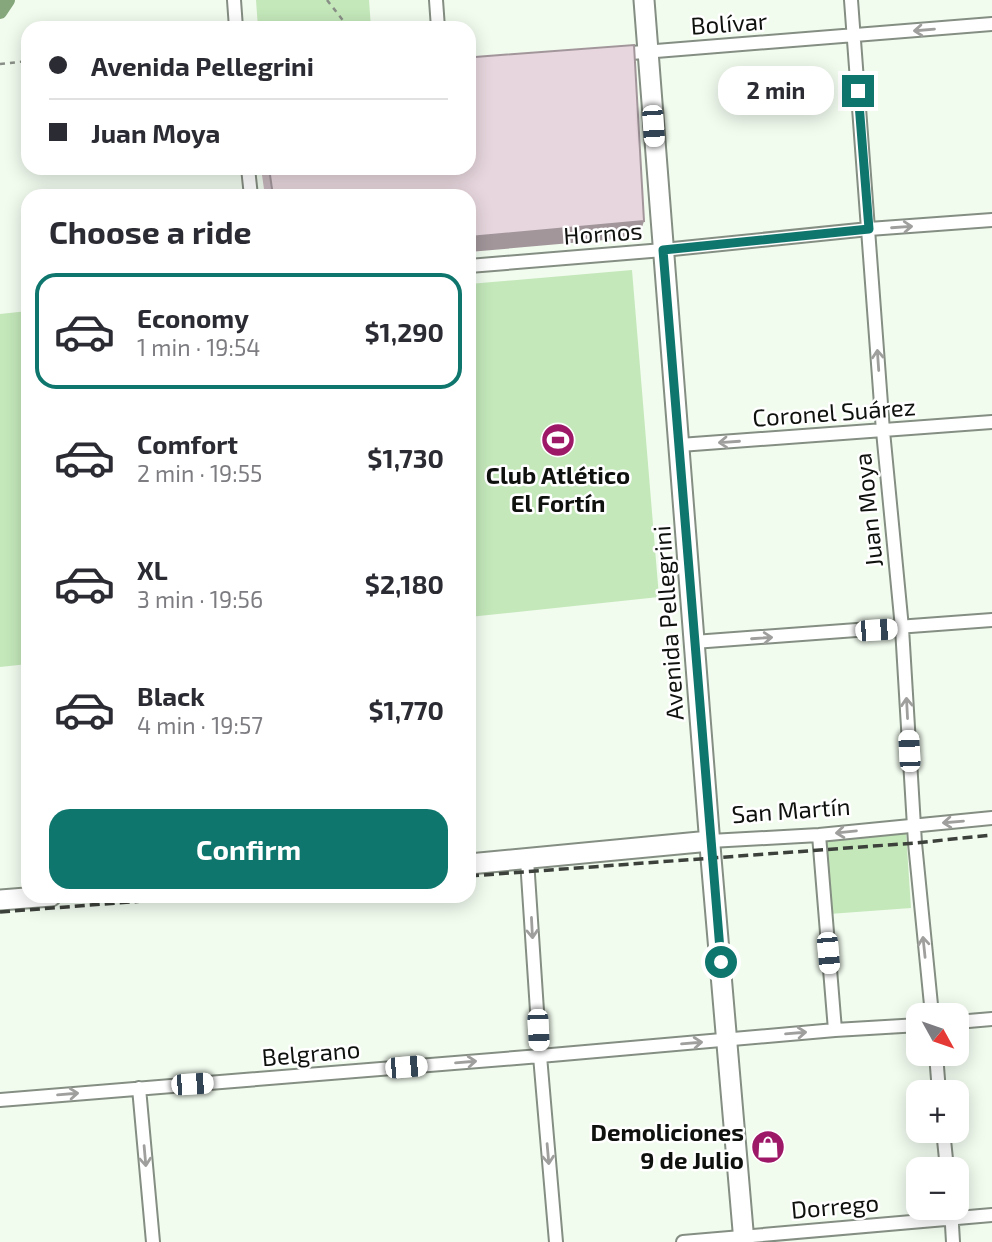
<!DOCTYPE html>
<meta charset="utf-8">
<style>
:root{--surface:#fff;--page:#f2f2f3;--text:#2b2b33;--muted:#7c7c81;--line:#e1e1e2;--accent:#0f766e}
body{margin:0;font-family:"Exo 2",sans-serif;background:var(--page);color:var(--text);height:100vh;display:flex;flex-direction:column;font-size:26px;white-space:nowrap}
*{box-sizing:border-box;margin:0}
p{font-size:23px;color:var(--muted)}
.icon{flex:none;width:38px;height:38px;fill:none;stroke:currentColor;stroke-width:2;stroke-linecap:round;stroke-linejoin:round}
.map{position:relative;flex:1;overflow:hidden}
.panel{position:absolute;left:21px;top:189px;width:455px;height:714px;display:flex;flex-direction:column;background:var(--surface);border-radius:21px;box-shadow:0 4px 18px #0003}
.panel>*{flex:none}
.hud{position:absolute;left:21px;top:21px;width:455px;height:154px;border-radius:21px;box-shadow:0 4px 18px #0003;display:grid;align-content:center;height:154px;padding:0 28px;background:var(--surface)}
.needle{width:46px;rotate:130deg}
.controls{position:absolute;left:906px;top:1003px;display:grid;gap:14px}
.controls a{display:grid;place-items:center;width:63px;height:63px;border-radius:14px;background:var(--surface);box-shadow:0 4px 18px #0003;font-size:35px}
.end{position:absolute;width:32px;height:32px;margin:-16px;border:9px solid #0f766e;background:#fff;box-shadow:0 0 0 4px #fff}
.from{border-radius:50%}
.bubble{position:absolute;height:49px;border-radius:21px;background:var(--surface);box-shadow:0 4px 18px #0003;font-size:23px;font-weight:700;line-height:49px;text-align:center}
.car{position:absolute;width:21px;height:42px;margin:-21px -10px;border-radius:9px;box-shadow:0 0 5px 2px #0007;background:linear-gradient(#fff 24%,#345 0 40%,#fff 0 76%,#345 0 86%,#fff 0)}
.hud b{display:flex;align-items:center;gap:24px;height:66px;font-size:26px}
.hud b+b{border-top:2px solid var(--line)}
.hud i{width:18px;height:18px;background:var(--text)}
ul{padding:0;list-style:none}
li{display:flex;align-items:center;gap:21px;height:116px;margin:0 14px 10px;padding:0 14px;border:4px solid transparent;border-radius:21px}
li div{flex:1}
li b{display:block;font-size:26px}
li em{font-style:normal;font-weight:700}
li.on{border-color:var(--accent)}
li>.icon{width:63px;height:63px;stroke-width:1.5}
h2{padding:0 28px;font-size:32px;line-height:84px}
.primary-button{display:flex;gap:14px;margin-top:auto;padding:14px 28px}
.primary-button a{flex:1;height:80px;border-radius:21px;background:var(--accent);color:#fff;font-size:28px;font-weight:700;line-height:80px;text-align:center}
.map>svg:first-child{display:block}
.park{fill:#c4e8ba}
.lines{fill:none;stroke-linecap:round;stroke-linejoin:round}
.canal{stroke:#85a77b;stroke-width:14}
.street-casing{stroke:#858e82;stroke-width:16}
.secondary-casing{stroke:#858e82;stroke-width:23}
.path{stroke:#898f87;stroke-width:2.5;stroke-dasharray:5 5;stroke-linecap:butt}
.street{stroke:#fff;stroke-width:12}
.secondary{stroke:#fff;stroke-width:19}
.rail{stroke:#3d413b;stroke-width:3.5;stroke-dasharray:10 5;stroke-linecap:butt}
.wall{fill:#c7b8be}
.shaded-wall{fill:#a2969b}
.building{fill:#e7d6dd;stroke:#a2969b;stroke-width:2}
.oneway{stroke:#9fa09e}
.route{stroke:#0f766e;stroke-width:9}
.labels{text-anchor:middle;stroke-width:5;stroke-linejoin:round;paint-order:stroke}
.street-label{font-size:24px;fill:#0e110d;stroke:#fff}
.poi-label{font-size:24px;font-weight:bold;fill:#0e110d;stroke:#fff}
</style>
<div class="map">
<svg width="992" height="1242" viewBox="0 0 992 1242">
<rect width="100%" height="100%" fill="#f1fbee"/>
<path class="park" d="M256,0H369L371,28H258Z
M632,270L659,597L469,617V284Z
M28,311V664L0,667V314Z
M906,833L911,908L829,914L824,839Z"/>
<g class="lines">
<path class="canal" d="M0,12L8,0"/>
<g class="street-casing">
<path id="street" d="M234,0L236,28
M436,0L438,28
M851,0L883,431L902,628L915,843L932,1015
M619,54L992,24
M248,168L251,196
M469,266L663,250L869,229L992,220
M680,445L992,422
M694,642L992,620
M819,835L835,1030
M710,841L819,835L992,818
M527,860L540,1056L556,1242
M957,1022L992,1019
M936,1054L939,1092
M139,1088L153,1242
M0,1100L540,1056L835,1030L919,1025
M943,1130L947,1169
M951,1208L953,1242
M683,1242L992,1215"/>
</g>
<g class="secondary-casing">
<path id="secondary" d="M644,0L711,858L744,1242
M469,864L710,841
M0,900L51,896"/>
</g>
<path class="path" d="M327,0L349,28
M0,64L28,61"/>
<use href="#street" class="street"/>
<use href="#secondary" class="secondary"/>
<path class="rail" d="M469,876L915,843L992,835
M0,912L208,896"/>
</g>
<path class="wall" d="M261,168H469L639,237L469,196H265Z"/>
<path class="shaded-wall" d="M644,221L639,237L469,252V237Z"/>
<path class="building" d="M634,45L644,221L469,237V196H273L269,168H469V55L475,57Z"/>
<defs><path id="oneway-shaft" d="M-6 0H5M1.5-3L5.5 0L1.5 3" fill="none" stroke-width="1.6" stroke-linecap="round" stroke-linejoin="round" transform="scale(1.75)"/></defs>
<g class="oneway">
<use href="#oneway-shaft" transform="translate(924 30) rotate(175)"/>
<use href="#oneway-shaft" transform="translate(902 227) rotate(-4)"/>
<use href="#oneway-shaft" transform="translate(878 360) rotate(-94)"/>
<use href="#oneway-shaft" transform="translate(729 442) rotate(176)"/>
<use href="#oneway-shaft" transform="translate(762 638) rotate(-4)"/>
<use href="#oneway-shaft" transform="translate(907 708) rotate(-93)"/>
<use href="#oneway-shaft" transform="translate(953 822) rotate(175)"/>
<use href="#oneway-shaft" transform="translate(846 832) rotate(174)"/>
<use href="#oneway-shaft" transform="translate(532 928) rotate(87)"/>
<use href="#oneway-shaft" transform="translate(924 947) rotate(-96)"/>
<use href="#oneway-shaft" transform="translate(796 1033) rotate(-5)"/>
<use href="#oneway-shaft" transform="translate(692 1043) rotate(-5)"/>
<use href="#oneway-shaft" transform="translate(466 1062) rotate(-5)"/>
<use href="#oneway-shaft" transform="translate(68 1094) rotate(-5)"/>
<use href="#oneway-shaft" transform="translate(548 1154) rotate(85)"/>
<use href="#oneway-shaft" transform="translate(145 1156) rotate(85)"/>
</g>
<g class="lines">
<path class="route" d="M721,962L663,250L869,229L858,91"/>
</g>
<defs>
<g id="stadium-disc" transform="scale(1.75)"><circle r="9.5" fill="#9e1868" stroke="#fff"/><path d="M0-5a6.5 5 0 1 0 0 10a6.5 5 0 1 0 0-10ZM-3.5-1.8h7v3.6h-7Z" fill="#fff"/></g>
<g id="shop-disc" transform="scale(1.75)"><circle r="9.5" fill="#9e1868" stroke="#fff"/><path d="M-5-2.5h2.3a2.7 3.5 0 0 1 5.4 0H5L5.5 6h-11ZM-1.5-2.5h3a1.5 2.3 0 0 0-3 0Z" fill="#fff"/></g>
</defs>
<g fill-rule="evenodd">
<use href="#stadium-disc" x="558" y="440"/>
<use href="#shop-disc" x="768" y="1147"/>
</g>
<g class="labels">
<g class="street-label">
<text transform="translate(729 24) rotate(-4)" y="8">Bolívar</text>
<text transform="translate(603 234) rotate(-4)" y="8">Hornos</text>
<text transform="translate(834 413) rotate(-4)" y="8">Coronel Suárez</text>
<text transform="translate(869 510) rotate(-96)" y="8">Juan Moya</text>
<text transform="translate(669 623) rotate(-94)" y="8">Avenida Pellegrini</text>
<text transform="translate(791 811) rotate(-4)" y="8">San Martín</text>
<text transform="translate(311 1054) rotate(-5)" y="8">Belgrano</text>
<text transform="translate(835 1207) rotate(-5)" y="8">Dorrego</text>
</g>
<g class="poi-label">
<text x="558" y="484">Club Atlético<tspan x="558" dy="28">El Fortín</tspan></text>
<text x="744" y="1141" text-anchor="end">Demoliciones<tspan x="744" dy="28">9 de Julio</tspan></text>
</g>
</g>
</svg>
<div class="controls">
<a><svg class="needle" viewBox="-14 -14 28 28"><path d="M0-13l5 13h-10z" fill="#e53935"/><path d="M0 13l5-13h-10z" fill="#7c7c81"/></svg></a>
<a>+</a>
<a>−</a>
</div>
<i class="end from" style="left:721px;top:962px"></i>
<i class="end" style="left:858px;top:91px"></i>
<div class="bubble" style="left:718px;top:66px;width:116px">2 min</div>
<i class="car" style="left:653px;top:126px;rotate:176deg"></i>
<i class="car" style="left:876px;top:630px;rotate:86deg"></i>
<i class="car" style="left:909px;top:751px;rotate:357deg"></i>
<i class="car" style="left:828px;top:953px;rotate:175deg"></i>
<i class="car" style="left:538px;top:1030px;rotate:177deg"></i>
<i class="car" style="left:406px;top:1067px;rotate:85deg"></i>
<i class="car" style="left:192px;top:1084px;rotate:86deg"></i>
<div class="hud">
<b><i class="from"></i>Avenida Pellegrini</b>
<b><i></i>Juan Moya</b>
</div>
<section class="panel">
<h2>Choose a ride</h2>
<ul>
<li class="on"><svg class="icon" aria-label="car" viewBox="0 0 24 24"><path d="M5 17H2v-5l4-1 3-4h7l3 4 3 1v5h-3M9 17h6M6 11h13"/><circle cx="7" cy="17" r="2"/><circle cx="17" cy="17" r="2"/></svg><div><b>Economy</b><p>1 min · 19:54</p></div><em>$1,290</em></li>
<li><svg class="icon" aria-label="car" viewBox="0 0 24 24"><path d="M5 17H2v-5l4-1 3-4h7l3 4 3 1v5h-3M9 17h6M6 11h13"/><circle cx="7" cy="17" r="2"/><circle cx="17" cy="17" r="2"/></svg><div><b>Comfort</b><p>2 min · 19:55</p></div><em>$1,730</em></li>
<li><svg class="icon" aria-label="car" viewBox="0 0 24 24"><path d="M5 17H2v-5l4-1 3-4h7l3 4 3 1v5h-3M9 17h6M6 11h13"/><circle cx="7" cy="17" r="2"/><circle cx="17" cy="17" r="2"/></svg><div><b>XL</b><p>3 min · 19:56</p></div><em>$2,180</em></li>
<li><svg class="icon" aria-label="car" viewBox="0 0 24 24"><path d="M5 17H2v-5l4-1 3-4h7l3 4 3 1v5h-3M9 17h6M6 11h13"/><circle cx="7" cy="17" r="2"/><circle cx="17" cy="17" r="2"/></svg><div><b>Black</b><p>4 min · 19:57</p></div><em>$1,770</em></li>
</ul>
<div class="primary-button"><a>Confirm</a></div>
</section>
</div>
